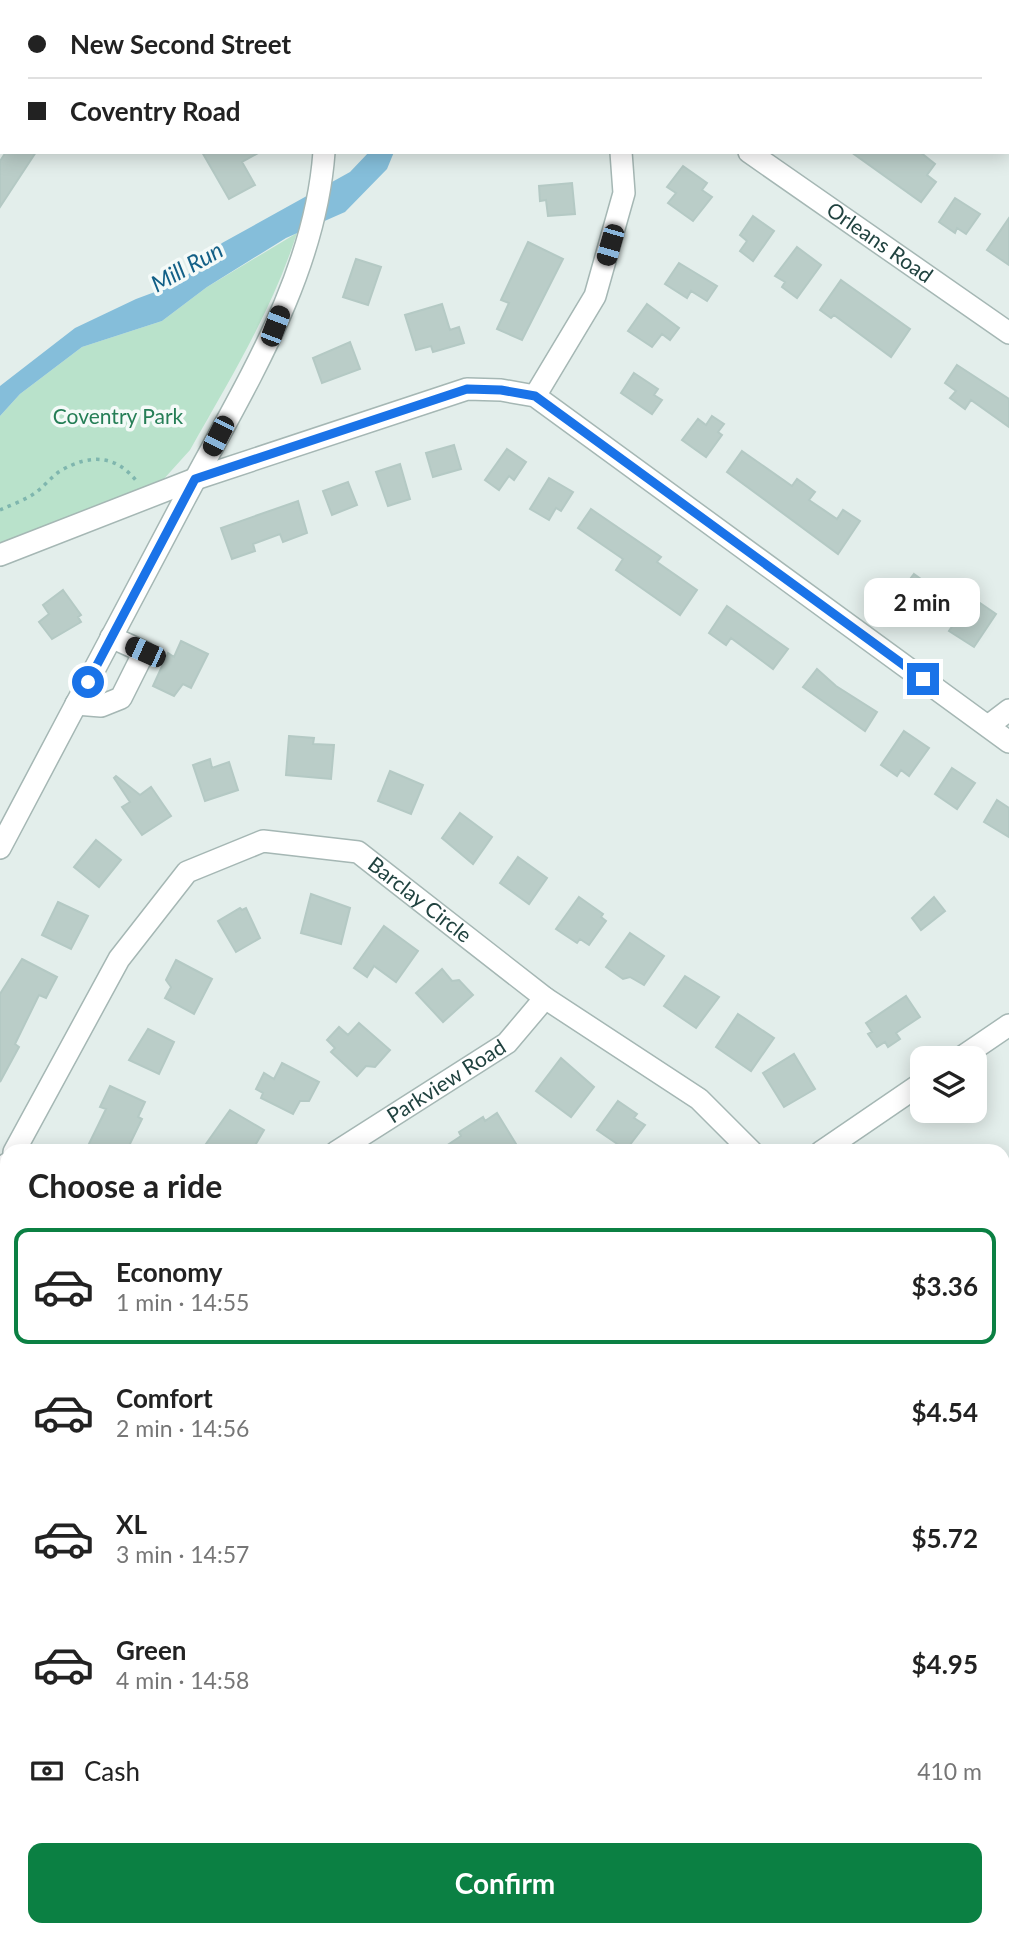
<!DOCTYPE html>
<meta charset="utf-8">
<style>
:root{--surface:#fff;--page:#f2f2f2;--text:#222;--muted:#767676;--line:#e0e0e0;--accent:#0b8043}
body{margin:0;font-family:Lato,sans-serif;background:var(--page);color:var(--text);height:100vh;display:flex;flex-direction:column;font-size:26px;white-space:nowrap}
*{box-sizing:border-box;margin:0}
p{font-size:23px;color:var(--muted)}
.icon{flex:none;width:38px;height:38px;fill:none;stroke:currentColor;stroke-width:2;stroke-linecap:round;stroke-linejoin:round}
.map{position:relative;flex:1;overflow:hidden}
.details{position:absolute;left:0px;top:1144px;width:1010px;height:793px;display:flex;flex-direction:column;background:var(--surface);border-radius:21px 21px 0 0;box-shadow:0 4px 18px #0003}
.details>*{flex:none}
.guide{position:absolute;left:0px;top:0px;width:1010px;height:154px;box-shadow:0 4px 18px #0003;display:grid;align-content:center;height:154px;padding:0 28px;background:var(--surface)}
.controls{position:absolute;left:910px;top:1046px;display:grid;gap:14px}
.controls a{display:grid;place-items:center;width:77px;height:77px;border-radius:14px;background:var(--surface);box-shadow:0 4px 18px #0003;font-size:35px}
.end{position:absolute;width:32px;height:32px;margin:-16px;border:9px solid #1a73e8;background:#fff;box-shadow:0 0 0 4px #fff}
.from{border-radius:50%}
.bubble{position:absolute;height:49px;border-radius:14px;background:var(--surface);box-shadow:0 4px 18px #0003;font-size:23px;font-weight:700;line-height:49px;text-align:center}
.car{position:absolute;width:21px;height:42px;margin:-21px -10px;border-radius:9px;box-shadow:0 0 5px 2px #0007;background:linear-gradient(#222 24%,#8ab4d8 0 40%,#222 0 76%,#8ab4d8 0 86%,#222 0)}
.guide b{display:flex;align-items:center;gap:24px;height:66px;font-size:26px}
.guide b+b{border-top:2px solid var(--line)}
.guide i{width:18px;height:18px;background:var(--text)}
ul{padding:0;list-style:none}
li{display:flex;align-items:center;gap:21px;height:116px;margin:0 14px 10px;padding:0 14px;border:4px solid transparent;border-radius:14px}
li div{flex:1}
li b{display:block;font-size:26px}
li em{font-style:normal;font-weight:700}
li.selected{border-color:var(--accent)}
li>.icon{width:63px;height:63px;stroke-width:1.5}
h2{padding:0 28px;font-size:32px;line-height:84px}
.pay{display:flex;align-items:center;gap:18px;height:77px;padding:0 28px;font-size:26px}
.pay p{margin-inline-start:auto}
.action{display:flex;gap:14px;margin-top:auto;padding:14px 28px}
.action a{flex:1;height:80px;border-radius:14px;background:var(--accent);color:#fff;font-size:28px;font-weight:700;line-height:80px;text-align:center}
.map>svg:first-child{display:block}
.green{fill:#b9e2cb}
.water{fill:#85beda}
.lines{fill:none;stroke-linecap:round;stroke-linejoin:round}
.stream{stroke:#85beda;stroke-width:5}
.building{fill:#bacdc8;stroke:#b4c9c4;stroke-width:2}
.minor-casing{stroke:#a5b7b4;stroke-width:24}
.path{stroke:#7fb6ae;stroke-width:3.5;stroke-dasharray:3.5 5;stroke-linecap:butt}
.minor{stroke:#fff;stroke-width:21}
.route{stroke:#1a73e8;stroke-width:9}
.labels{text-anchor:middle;stroke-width:7;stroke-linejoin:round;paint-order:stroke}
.street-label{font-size:21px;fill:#20423f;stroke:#f4faf8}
.park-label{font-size:21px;fill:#257e56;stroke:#f4faf8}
.water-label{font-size:23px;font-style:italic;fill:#125f86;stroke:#f4faf8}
</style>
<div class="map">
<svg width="1009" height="1937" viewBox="0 0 1009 1937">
<rect width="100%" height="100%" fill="#e3eeeb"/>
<path class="green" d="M297,233C272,311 230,379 190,450L162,481L0,544V416L20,394L82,347L162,321L207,287Z
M510,1930H644L646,1937H513Z"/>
<path class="water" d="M369,152H394L387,169L345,212L286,238L207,287L162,321L82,347L20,394L0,416V386L75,328L136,299L179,283L222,243L350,172Z"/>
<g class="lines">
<path class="stream" d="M591,1930L592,1937"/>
</g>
<path class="building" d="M6,152H36L0,207V161Z
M202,152H260L242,162L255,185L229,199Z
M851,152H920L935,164L927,175L936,182L921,202Z
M683,166L707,183L702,190L712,197L693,221L668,203L676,193L667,187Z
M572,183L575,214L548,216L546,200L540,201L539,186Z
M955,198L980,214L966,234L957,228L955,233L939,222Z
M753,216L774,231L753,261L740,251L747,241L740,235Z
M1009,218V265L987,250Z
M528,242L563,259L522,340L497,329L509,303L501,300Z
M797,247L821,265L797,298L782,287L785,282L775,276Z
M356,259L381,267L368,305L343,297Z
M679,263L717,286L707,301L691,291L687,298L665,284Z
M841,280L910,329L891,357L834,315L831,318L820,310Z
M442,304L450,330L459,327L464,343L433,352L431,346L416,350L405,315Z
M647,304L679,328L670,340L662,334L652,347L628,331Z
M350,342L360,369L322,383L313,358Z
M957,365L1009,399V427L971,400L965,409L950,398L956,391L945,383Z
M634,373L658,389L654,395L662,400L652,414L621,393Z
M712,416L724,424L718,432L722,435L706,457L682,440L698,419L706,425Z
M454,445L461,469L433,477L426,453Z
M507,449L526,462L514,480L509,476L499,490L485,480Z
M742,451L792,486L797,479L815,492L809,500L837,519L843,510L860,521L838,554L727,472Z
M400,464L410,499L388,506L376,472Z
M549,478L573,492L561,511L556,508L549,520L530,509Z
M348,482L357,505L332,515L323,491Z
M298,501L307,533L283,542L280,534L253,544L255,551L232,559L221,528Z
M591,509L661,557L657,562L697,590L680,615L616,570L623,559L578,528Z
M914,574L939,592L923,613L898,595Z
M63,590L81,615L78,617L81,622L52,639L39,622L49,614L43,605Z
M980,603L996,614L974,647L949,631L964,609L973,615Z
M727,606L788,649L773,669L731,638L726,645L709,633Z
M181,641L208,654L191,688L183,684L174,696L153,686L168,653L174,657Z
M817,669L836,686L877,712L865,731L803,687Z
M904,731L929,748L909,776L901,770L897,776L881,765Z
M289,736L314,738L313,744L334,745L331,779L286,775Z
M210,759L212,768L229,762L238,790L205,801L193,765Z
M952,768L975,783L957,809L935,794Z
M390,771L423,785L411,814L378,801Z
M116,776L140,795L151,787L171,816L142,835L122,807L130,802L114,778Z
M997,800L1009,808V837L984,822Z
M460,813L492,837L473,864L442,838Z
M96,840L121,860L99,887L74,867Z
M518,857L547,878L529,904L500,883Z
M311,894L350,908L341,944L301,933Z
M579,897L603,914L601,917L606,921L589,945L580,939L577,943L556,929Z
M934,897L945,911L921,930L912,918Z
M58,902L88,916L71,949L42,935Z
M240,908L242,910L246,908L260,938L236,952L218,921Z
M384,926L418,951L396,982L374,966L367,977L354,968Z
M630,933L664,956L644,985L630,977L623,979L606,967Z
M22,959L57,977L46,998L39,995L15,1044L19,1047L0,1082V994Z
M176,960L212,979L194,1014L165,998L171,987L166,980Z
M442,969L452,981L459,980L473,995L443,1022L416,993Z
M685,976L719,997L696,1028L664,1006Z
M906,996L920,1017L896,1033L900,1039L888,1047L885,1042L877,1047L868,1034L872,1032L866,1023Z
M738,1014L774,1038L751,1071L716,1047Z
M359,1023L390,1050L375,1067L366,1066L357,1076L331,1052L335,1048L327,1040L339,1027L348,1035Z
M148,1029L174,1042L159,1074L129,1060Z
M794,1054L815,1089L784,1107L763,1073Z
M561,1058L594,1087L571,1117L536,1091Z
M282,1063L319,1082L309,1101H300L293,1114L261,1098L263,1093L256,1089L264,1073L274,1079Z
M110,1086L145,1102L138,1117L142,1119L126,1152H85L106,1109L100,1107Z
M618,1101L637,1114L634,1118L645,1125L626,1150L597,1130Z
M230,1110L264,1130L253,1149L219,1152L206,1144Z
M497,1113L516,1144L504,1152H437L461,1136L459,1132L483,1117L485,1121Z"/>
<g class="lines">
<g class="minor-casing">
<g id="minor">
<path d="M325,0V2"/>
<path d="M608,0V2"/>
<path d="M996,0L998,2"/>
<path d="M77,2L79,0"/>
<path d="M0,83L2,81"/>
<path id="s1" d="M749,152L1009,333"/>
<path d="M535,396L595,296L624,193L621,152"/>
<path d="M0,555L195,479L467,389L501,390L535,396L1009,742"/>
<path d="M76,704L101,706L121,698L144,652L111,637"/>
<path d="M988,726L1009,710"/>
<path d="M0,848C61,732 123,616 184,500C242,390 315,278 324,152"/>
<path d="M959,1059L1009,1025"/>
<path id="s2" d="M14,1152L119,959L187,872L263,841L358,852L545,998L699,1099L752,1152"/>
<path id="s3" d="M336,1152L507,1043L545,998"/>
<path d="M821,1152L922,1083"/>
<path d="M0,1176L7,1164"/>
<path d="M1003,1344L1009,1340"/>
<path d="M1003,1610L1009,1606"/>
<path d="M0,1671L7,1666"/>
<path d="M1004,1879L1009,1887"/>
<path d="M234,1930L237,1937"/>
<path d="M495,1930L498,1937"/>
<path d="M767,1930L769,1937"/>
<path d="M55,1937L67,1930"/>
<path d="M907,1937L919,1930"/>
<path d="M998,1937L1009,1930"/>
</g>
</g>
<path class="path" d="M0,510C11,505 25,500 35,493C44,487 51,477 60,471C91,453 117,455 138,483"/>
<use href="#minor" class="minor"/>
</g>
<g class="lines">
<path class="route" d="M88,682L195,479L467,389L501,390L535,396L923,679"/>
</g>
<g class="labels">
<g class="street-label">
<text dy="7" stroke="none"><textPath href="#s1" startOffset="159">Orleans Road</textPath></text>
<text dy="7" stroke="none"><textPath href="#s2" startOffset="586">Barclay Circle</textPath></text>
<text dy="7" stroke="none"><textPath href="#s3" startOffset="131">Parkview Road</textPath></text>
</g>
<g class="park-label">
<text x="118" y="424">Coventry Park</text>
</g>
<g class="water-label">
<text transform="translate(187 267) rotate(-29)" y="8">Mill Run</text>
</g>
</g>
</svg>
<div class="controls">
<a><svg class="icon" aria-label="layers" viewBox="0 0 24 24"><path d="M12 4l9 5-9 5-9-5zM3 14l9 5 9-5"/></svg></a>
</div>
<i class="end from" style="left:88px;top:682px"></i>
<i class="end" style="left:923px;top:679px"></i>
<div class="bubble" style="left:864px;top:578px;width:116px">2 min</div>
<i class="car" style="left:610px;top:245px;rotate:196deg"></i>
<i class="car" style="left:275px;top:326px;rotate:21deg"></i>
<i class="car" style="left:218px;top:436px;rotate:207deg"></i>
<i class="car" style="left:145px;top:652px;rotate:294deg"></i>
<div class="guide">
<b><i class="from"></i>New Second Street</b>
<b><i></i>Coventry Road</b>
</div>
<section class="details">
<h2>Choose a ride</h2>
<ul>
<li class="selected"><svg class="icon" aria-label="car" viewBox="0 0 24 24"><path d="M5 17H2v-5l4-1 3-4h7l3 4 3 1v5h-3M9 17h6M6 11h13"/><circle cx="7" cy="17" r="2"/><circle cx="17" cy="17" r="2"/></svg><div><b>Economy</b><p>1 min · 14:55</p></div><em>$3.36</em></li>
<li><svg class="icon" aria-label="car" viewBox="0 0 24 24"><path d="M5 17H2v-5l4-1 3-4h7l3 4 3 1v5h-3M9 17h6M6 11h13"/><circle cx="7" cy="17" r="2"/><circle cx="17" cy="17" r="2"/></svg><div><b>Comfort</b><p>2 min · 14:56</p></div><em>$4.54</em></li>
<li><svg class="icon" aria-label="car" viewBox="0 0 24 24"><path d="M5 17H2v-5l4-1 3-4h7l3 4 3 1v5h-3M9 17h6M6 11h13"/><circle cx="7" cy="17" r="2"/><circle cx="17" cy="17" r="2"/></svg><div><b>XL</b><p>3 min · 14:57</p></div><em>$5.72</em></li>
<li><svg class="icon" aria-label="car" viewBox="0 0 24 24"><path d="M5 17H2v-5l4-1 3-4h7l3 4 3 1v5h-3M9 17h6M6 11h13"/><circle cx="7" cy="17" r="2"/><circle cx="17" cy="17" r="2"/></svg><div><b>Green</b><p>4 min · 14:58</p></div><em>$4.95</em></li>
</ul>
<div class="pay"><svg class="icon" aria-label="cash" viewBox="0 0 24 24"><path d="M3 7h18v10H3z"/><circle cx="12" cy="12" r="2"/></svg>Cash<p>410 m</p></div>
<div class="action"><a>Confirm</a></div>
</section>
</div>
